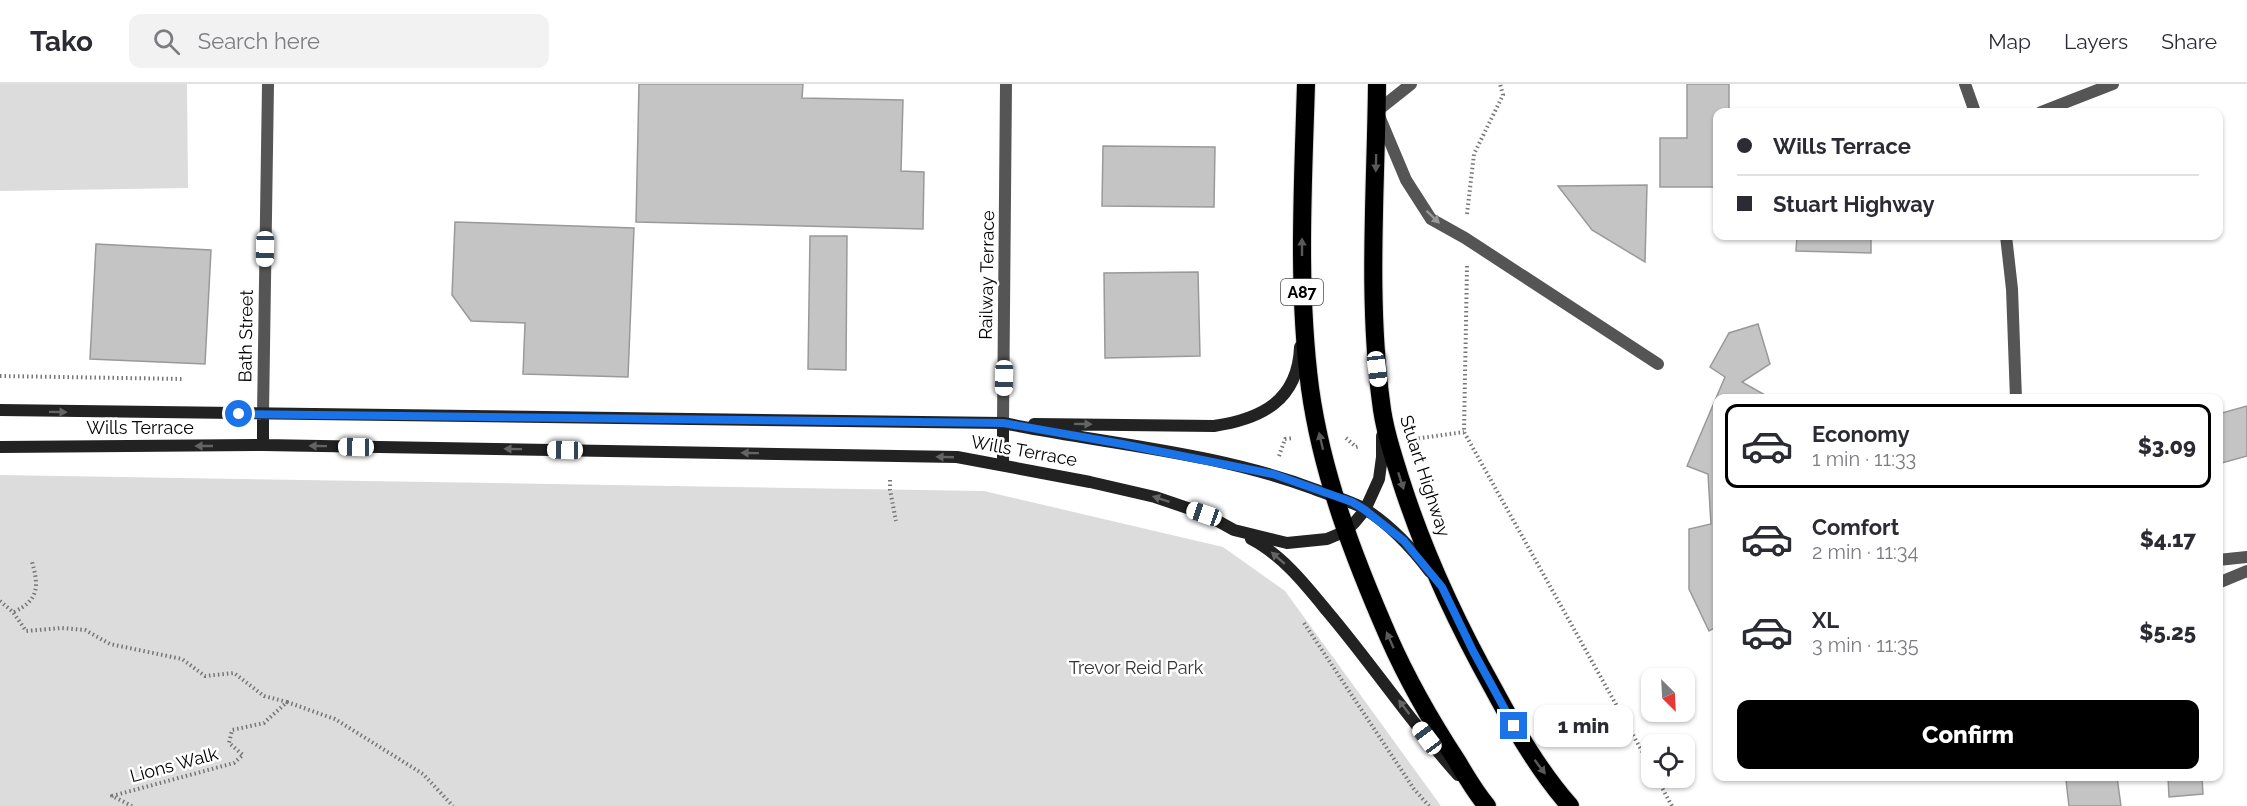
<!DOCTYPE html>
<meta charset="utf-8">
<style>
:root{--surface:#fff;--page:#f2f2f3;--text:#2b2b33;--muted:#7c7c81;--line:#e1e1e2;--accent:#000}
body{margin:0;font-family:Raleway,sans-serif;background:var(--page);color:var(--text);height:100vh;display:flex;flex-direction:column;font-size:22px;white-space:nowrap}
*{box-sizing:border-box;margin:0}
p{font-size:20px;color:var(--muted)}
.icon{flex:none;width:33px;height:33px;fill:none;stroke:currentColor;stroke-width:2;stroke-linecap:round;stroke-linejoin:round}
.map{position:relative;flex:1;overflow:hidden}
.details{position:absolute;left:1713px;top:310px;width:510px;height:387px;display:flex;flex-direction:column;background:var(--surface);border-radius:12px;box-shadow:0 2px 4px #0004}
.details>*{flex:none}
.banner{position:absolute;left:1713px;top:24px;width:510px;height:132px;border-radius:12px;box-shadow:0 2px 4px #0004;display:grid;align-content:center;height:132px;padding:0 24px;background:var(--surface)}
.needle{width:39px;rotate:156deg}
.tools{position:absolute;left:1641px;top:584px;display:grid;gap:12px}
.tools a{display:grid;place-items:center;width:54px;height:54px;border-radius:12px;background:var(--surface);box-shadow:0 2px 4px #0004;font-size:30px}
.end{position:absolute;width:27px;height:27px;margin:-14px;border:8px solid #1a73e8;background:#fff;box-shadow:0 0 0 3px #fff}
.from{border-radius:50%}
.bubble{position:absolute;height:42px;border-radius:12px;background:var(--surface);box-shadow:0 2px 4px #0004;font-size:20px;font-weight:800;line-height:42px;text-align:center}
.car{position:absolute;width:18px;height:36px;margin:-18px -9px;border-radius:8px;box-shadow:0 0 4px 2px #0007;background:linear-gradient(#fff 24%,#345 0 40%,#fff 0 76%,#345 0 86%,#fff 0)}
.banner b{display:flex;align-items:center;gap:21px;height:57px;font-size:22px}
.banner b+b{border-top:2px solid var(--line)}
.banner i{width:15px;height:15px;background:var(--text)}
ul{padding:10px 0 0;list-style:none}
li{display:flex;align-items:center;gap:18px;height:84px;margin:0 12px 9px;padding:0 12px;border:3px solid transparent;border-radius:12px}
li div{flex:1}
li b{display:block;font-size:22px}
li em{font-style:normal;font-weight:800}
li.on{border-color:var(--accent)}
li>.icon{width:54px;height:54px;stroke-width:1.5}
.action{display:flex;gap:12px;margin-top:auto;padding:12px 24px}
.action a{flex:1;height:69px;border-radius:12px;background:var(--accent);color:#fff;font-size:24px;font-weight:800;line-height:69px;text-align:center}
header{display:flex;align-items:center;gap:36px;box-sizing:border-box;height:84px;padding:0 30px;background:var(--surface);border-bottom:2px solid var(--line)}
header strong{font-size:28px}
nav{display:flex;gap:33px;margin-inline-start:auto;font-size:21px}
.search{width:420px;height:54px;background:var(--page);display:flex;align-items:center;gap:15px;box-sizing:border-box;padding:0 21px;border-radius:12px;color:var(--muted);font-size:22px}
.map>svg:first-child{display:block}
.green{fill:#dcdcdc}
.building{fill:#c4c4c4;stroke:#999;stroke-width:1.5}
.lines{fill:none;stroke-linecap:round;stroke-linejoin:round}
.highway-casing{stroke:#dbdbdb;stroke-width:20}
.path{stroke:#777;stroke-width:4;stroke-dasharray:1.5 3;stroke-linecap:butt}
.lane{stroke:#555;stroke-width:12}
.street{stroke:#555;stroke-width:12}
.secondary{stroke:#222;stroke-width:12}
.highway{stroke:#000;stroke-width:18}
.oneway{fill:#595959}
.oneway2{fill:#999}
.oneway3{fill:#646464}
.route{stroke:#1a73e8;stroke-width:8}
.labels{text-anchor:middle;stroke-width:5;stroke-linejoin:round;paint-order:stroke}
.shield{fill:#fff;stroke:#4c4c4c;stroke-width:1.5}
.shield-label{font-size:16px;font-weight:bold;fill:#000}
.street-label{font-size:18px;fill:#000;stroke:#fff}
.park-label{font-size:18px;fill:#333;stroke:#fff}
</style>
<header>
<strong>Tako</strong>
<div class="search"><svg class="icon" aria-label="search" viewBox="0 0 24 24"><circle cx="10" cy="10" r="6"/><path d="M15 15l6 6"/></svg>Search here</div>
<nav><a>Map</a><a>Layers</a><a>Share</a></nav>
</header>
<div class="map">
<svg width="2247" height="722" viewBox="0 0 2247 722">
<rect width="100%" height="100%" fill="#fff"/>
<path class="green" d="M0,0H187L188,104L0,107Z
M0,391L984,407L1223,463L1285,507L1441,722H0Z"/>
<path class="building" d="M639,0H803L802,14L903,16L901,87L924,88L923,145L636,138Z
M1687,0H1729V28H1718V103H1660V54H1687Z
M1103,62L1215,63L1214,123L1102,122Z
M1647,101L1645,178L1592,146L1558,102Z
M455,138L634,144L628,293L523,290L525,239L471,237L452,211Z
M810,152H847L846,286L808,285Z
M1797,152H1871V169L1796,167Z
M96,160L211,166L205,280L90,275Z
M1198,188L1200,272L1105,274L1104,189Z
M1758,240L1770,280L1742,298L1772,315H1718V542L1709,547L1689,505V445L1711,440L1708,390L1687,382L1725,293L1710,283L1729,249Z
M2247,322V372L2218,380V330Z
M2084,693H2117L2121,722H2069L2066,696Z
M2168,693H2202L2203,710L2169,713Z"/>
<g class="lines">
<g class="highway-casing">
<path id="highway" d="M1306,0C1303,101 1297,203 1310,304C1322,391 1354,474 1389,554C1408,597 1431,637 1457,677C1466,692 1475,708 1487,722
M1377,0C1376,105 1367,214 1381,318C1384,345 1393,371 1401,397C1424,469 1456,538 1493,604C1515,645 1539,687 1570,722"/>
</g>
<path class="path" d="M1467,130L1474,70L1503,11L1500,0
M1467,182L1464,348L1652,685
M0,292L184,295
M1346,354L1356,363L1359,362
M1414,355L1464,348
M1279,372L1285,355L1293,354
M890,396V406L896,437
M0,517L13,528L26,547L62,544L85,546L110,560L182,575L205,592L234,589L264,612L287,618L264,639L232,646L229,659L243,671L234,679L112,712L132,722
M14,528C39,516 39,502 32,478
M1304,539L1414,705L1429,722
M287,618L335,635L423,690L453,722
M1656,693L1672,722"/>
<path class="lane" d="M1411,0L1377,27L1406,96L1431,135L1465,154L1658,280"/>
<path class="street" d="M1965,0L1975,28
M2041,28L2113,0
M2006,152L2012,205L2016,315
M263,330L268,0
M1003,339L1006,0
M2218,476L2247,473
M2218,499L2247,487"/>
<path class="secondary" d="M0,326L1003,339C1106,360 1215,368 1314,405C1331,412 1349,416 1365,425C1390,441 1412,464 1430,488
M263,330V361
M1034,340L1214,342C1261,335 1298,317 1300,263
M0,363L263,361L957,373L1090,398L1155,413L1205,430L1234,446L1287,459L1327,455L1346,447L1355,438L1365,426L1379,395L1382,373V352
M1003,381V339
M1251,455C1282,471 1305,500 1327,527C1372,580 1411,639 1458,691"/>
<use href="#highway" class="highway"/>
</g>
<defs><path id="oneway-solid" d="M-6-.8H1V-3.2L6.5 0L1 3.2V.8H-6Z" transform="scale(1.5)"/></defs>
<g class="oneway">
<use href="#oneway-solid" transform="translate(1376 79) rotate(91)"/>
<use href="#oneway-solid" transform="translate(1302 163) rotate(-90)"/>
<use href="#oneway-solid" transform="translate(1321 357) rotate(-103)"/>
<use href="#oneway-solid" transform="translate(1401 397) rotate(72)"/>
<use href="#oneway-solid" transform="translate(1390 556) rotate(-114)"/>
<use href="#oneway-solid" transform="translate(1540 683) rotate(53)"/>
</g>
<use class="oneway2" href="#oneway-solid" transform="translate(1433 133) rotate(44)"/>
<g class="oneway3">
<use href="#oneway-solid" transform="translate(58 328) rotate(1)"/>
<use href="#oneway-solid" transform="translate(1083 340) rotate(1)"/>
<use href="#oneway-solid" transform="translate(204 362) rotate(180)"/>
<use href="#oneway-solid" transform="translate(318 362) rotate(-179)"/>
<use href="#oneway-solid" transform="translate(513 365) rotate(-179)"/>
<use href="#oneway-solid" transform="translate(750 369) rotate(-179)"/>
<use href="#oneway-solid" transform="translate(945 373) rotate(-178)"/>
<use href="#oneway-solid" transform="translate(1161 415) rotate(-162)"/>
<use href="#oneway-solid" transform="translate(1278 474) rotate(-139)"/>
<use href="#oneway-solid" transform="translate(1404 623) rotate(-127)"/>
</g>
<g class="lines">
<path class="route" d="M239,330L1003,339L1122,360L1273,390L1352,418L1365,426L1404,457L1442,503L1473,567L1514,642"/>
</g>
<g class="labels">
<rect class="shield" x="1281" y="195" width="42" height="26" rx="4.5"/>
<g class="shield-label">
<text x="1302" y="214">A87</text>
</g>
<g class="street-label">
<text transform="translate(987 191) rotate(-89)" y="6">Railway Terrace</text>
<text transform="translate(246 252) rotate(-89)" y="6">Bath Street</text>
<text x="140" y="350">Wills Terrace</text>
<text transform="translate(1024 367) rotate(10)" y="6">Wills Terrace</text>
<text transform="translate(1425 392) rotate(72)" y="6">Stuart Highway</text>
<text transform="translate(174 681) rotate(-15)" y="6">Lions Walk</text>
</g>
<g class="park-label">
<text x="1136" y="590">Trevor Reid Park</text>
</g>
</g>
</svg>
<div class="tools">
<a><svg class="needle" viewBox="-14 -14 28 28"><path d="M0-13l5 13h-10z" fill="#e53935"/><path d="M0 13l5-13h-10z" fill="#7c7c81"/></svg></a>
<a><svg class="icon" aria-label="locate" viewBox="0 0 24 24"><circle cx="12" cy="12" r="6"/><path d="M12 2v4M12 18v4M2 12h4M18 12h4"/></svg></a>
</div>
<i class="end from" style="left:239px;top:330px"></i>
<i class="end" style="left:1514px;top:642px"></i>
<div class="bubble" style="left:1534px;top:621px;width:99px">1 min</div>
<i class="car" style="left:265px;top:165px;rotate:181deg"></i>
<i class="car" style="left:1377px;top:285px;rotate:173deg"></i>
<i class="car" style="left:1004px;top:294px;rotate:181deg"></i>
<i class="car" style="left:356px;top:363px;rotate:271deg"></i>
<i class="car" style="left:565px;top:366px;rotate:271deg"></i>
<i class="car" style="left:1204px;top:430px;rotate:289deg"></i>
<i class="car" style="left:1427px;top:654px;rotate:323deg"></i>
<div class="banner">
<b><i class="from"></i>Wills Terrace</b>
<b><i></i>Stuart Highway</b>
</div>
<section class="details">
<ul>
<li class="on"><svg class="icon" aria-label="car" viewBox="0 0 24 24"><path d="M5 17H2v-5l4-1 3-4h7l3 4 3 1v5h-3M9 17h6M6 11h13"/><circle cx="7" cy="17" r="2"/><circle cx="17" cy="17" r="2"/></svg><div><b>Economy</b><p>1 min · 11:33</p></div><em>$3.09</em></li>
<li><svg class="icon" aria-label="car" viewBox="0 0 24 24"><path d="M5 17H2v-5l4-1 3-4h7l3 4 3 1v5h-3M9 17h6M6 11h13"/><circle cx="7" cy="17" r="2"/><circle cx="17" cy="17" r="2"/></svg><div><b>Comfort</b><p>2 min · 11:34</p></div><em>$4.17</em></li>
<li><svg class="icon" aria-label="car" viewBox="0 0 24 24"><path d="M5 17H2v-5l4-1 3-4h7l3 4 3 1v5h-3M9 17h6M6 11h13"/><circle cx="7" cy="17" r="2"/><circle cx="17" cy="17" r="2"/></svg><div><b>XL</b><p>3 min · 11:35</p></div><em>$5.25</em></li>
</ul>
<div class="action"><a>Confirm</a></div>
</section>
</div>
